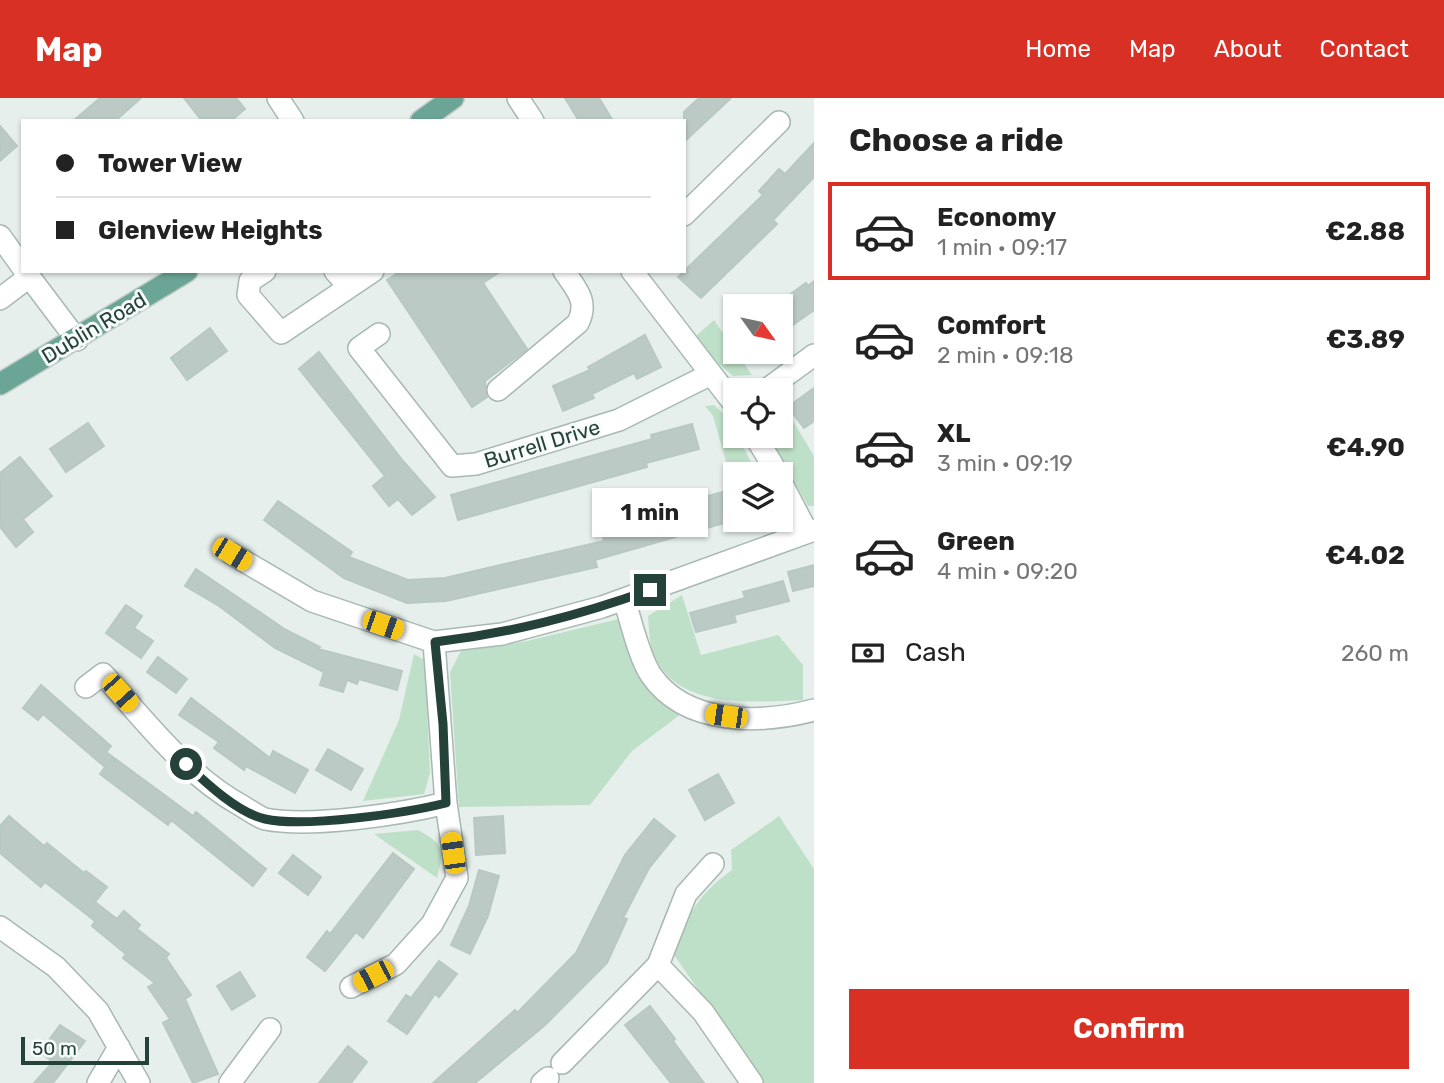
<!DOCTYPE html>
<meta charset="utf-8">
<style>
:root{--surface:#fff;--page:#f2f2f2;--text:#222;--muted:#767676;--line:#e0e0e0;--accent:#d93025}
body{margin:0;font-family:Rubik,sans-serif;background:var(--page);color:var(--text);height:100vh;display:flex;flex-direction:column;font-size:26px;white-space:nowrap}
*{box-sizing:border-box;margin:0}
p{font-size:23px;color:var(--muted)}
.icon{flex:none;width:38px;height:38px;fill:none;stroke:currentColor;stroke-width:2;stroke-linecap:round;stroke-linejoin:round}
.map{position:relative;flex:1;overflow:hidden}
.sheet{display:flex;flex-direction:column;background:var(--surface);width:630px}
.sheet>*{flex:none}
.banner{position:absolute;left:21px;top:21px;width:665px;height:154px;border-radius:0px;box-shadow:0 2px 5px #0004;display:grid;align-content:center;height:154px;padding:0 35px;background:var(--surface)}
.needle{width:46px;rotate:123deg}
.buttons{position:absolute;left:723px;top:196px;display:grid;gap:14px}
.buttons a{display:grid;place-items:center;width:70px;height:70px;border-radius:0px;background:var(--surface);box-shadow:0 2px 5px #0004;font-size:35px}
.scale{position:absolute;left:21px;bottom:18px;width:128px;box-sizing:border-box;padding-left:7px;border:4px solid #24423a;border-top:0;font-size:19px;line-height:24px;white-space:nowrap;color:#24423a;-webkit-text-stroke:5px #f7fbf9;paint-order:stroke}
.end{position:absolute;width:32px;height:32px;margin:-16px;border:9px solid #24423a;background:#fff;box-shadow:0 0 0 4px #fff}
.from{border-radius:50%}
.bubble{position:absolute;height:49px;border-radius:0px;background:var(--surface);box-shadow:0 2px 5px #0004;font-size:23px;font-weight:700;line-height:49px;text-align:center}
.car{position:absolute;width:21px;height:42px;margin:-21px -10px;border-radius:9px;box-shadow:0 0 5px 2px #0007;background:linear-gradient(#f5c518 24%,#345 0 40%,#f5c518 0 76%,#345 0 86%,#f5c518 0)}
.banner b{display:flex;align-items:center;gap:24px;height:66px;font-size:26px}
.banner b+b{border-top:2px solid var(--line)}
.banner i{width:18px;height:18px;background:var(--text)}
ul{padding:0;list-style:none}
li{display:flex;align-items:center;gap:21px;height:98px;margin:0 14px 10px;padding:0 21px;border:4px solid transparent;border-radius:0px}
li div{flex:1}
li b{display:block;font-size:26px}
li em{font-style:normal;font-weight:700}
li.active{border-color:var(--accent)}
li>.icon{width:63px;height:63px;stroke-width:1.5}
h2{padding:0 35px;font-size:32px;line-height:84px}
.pay{display:flex;align-items:center;gap:18px;height:77px;padding:0 35px;font-size:26px}
.pay p{margin-inline-start:auto}
.primary-button{display:flex;gap:14px;margin-top:auto;padding:14px 35px}
.primary-button a{flex:1;height:80px;border-radius:0px;background:var(--accent);color:#fff;font-size:28px;font-weight:700;line-height:80px;text-align:center}
header{display:flex;align-items:center;gap:42px;box-sizing:border-box;height:98px;padding:0 35px;background:var(--accent);color:#fff}
header strong{font-size:33px}
nav{display:flex;gap:38px;margin-inline-start:auto;font-size:24px}
main{display:flex;flex:1;min-height:0}
.map>svg:first-child{display:block}
.green{fill:#bfe0c8}
.building{fill:#bbcac4;stroke:#b8c9c2;stroke-width:2}
.lines{fill:none;stroke-linecap:round;stroke-linejoin:round}
.minor-casing{stroke:#a8b8b2;stroke-width:24}
.major-casing{stroke:#c2cac8;stroke-width:24}
.minor{stroke:#fff;stroke-width:21}
.major{stroke:#6aa596;stroke-width:21}
.route{stroke:#24423a;stroke-width:9}
.labels{text-anchor:middle;stroke-width:6;stroke-linejoin:round;paint-order:stroke}
.street-label{font-size:21px;fill:#24423a;stroke:#f7fbf9}
</style>
<header>
<strong>Map</strong>
<nav><a>Home</a><a>Map</a><a>About</a><a>Contact</a></nav>
</header>
<main>
<div class="map">
<svg width="814" height="985" viewBox="0 0 814 985">
<rect width="100%" height="100%" fill="#e6efeb"/>
<path class="green" d="M714,222L752,277L733,278L715,263L696,238Z
M781,303L814,358V408H808L769,338H780Z
M714,307L729,321L757,376H735V395L713,318L705,308Z
M682,497L701,557L778,537L803,567V602C753,604 672,613 652,551C649,541 649,528 648,518Z
M623,520L648,591L681,616L632,653L590,707L459,709L450,574L461,553L527,543Z
M414,556L425,562L430,675L424,696L363,703L399,622Z
M779,718L814,771V985H763L674,857C687,818 697,797 732,772L731,752Z
M418,732C445,747 444,751 437,780L374,736Z"/>
<path class="building" d="M100,0H141L115,23H73Z
M184,0H236L245,11L231,23H202Z
M565,0H599L613,23H579Z
M699,0H731L684,44V14Z
M0,28L17,48L0,63Z
M814,45V79L773,122L777,126L701,200L678,179L763,97L759,93L779,71L785,76Z
M401,173H501L483,185L527,251L485,283L487,299L472,309L387,182Z
M814,183V212L780,236V208H774L806,185L808,188Z
M210,230L227,253L187,282L171,260Z
M645,237L661,269L637,281L634,275L592,296L594,300L563,313L553,288L590,272L588,269Z
M319,254L403,363L435,399L412,417L398,401L389,408L373,388L385,378L299,271Z
M814,290V323L804,330L788,309Z
M88,325L104,348L66,374L50,351Z
M692,326L699,351L646,365L647,369L458,422L451,397L652,341L651,337Z
M20,359L52,398L23,421L33,434L16,449L0,429V375Z
M723,394L731,423L595,462L597,469L446,503L407,505L344,480L264,422L278,403L352,454L349,459L408,482L445,480L604,443L602,436L699,410L697,401Z
M814,467V488L793,493L788,474Z
M196,471L286,532L320,549L318,551L402,573L397,592L359,581L357,586L347,582L343,594L320,587L324,574L275,550L219,508L185,488Z
M783,483L789,503L734,517L736,524L696,534L690,515L745,500L743,494Z
M126,507L142,518L134,530L153,543L141,560L106,535Z
M158,559L187,581L176,595L147,574Z
M41,587L111,648L106,654L193,718L196,714L266,771L253,788L171,722L168,727L100,676L105,669L43,616L38,622L23,610Z
M191,600L270,660L273,653L308,672L295,695L246,668L244,672L214,650L219,644L179,617Z
M328,651L363,671L351,692L316,672Z
M718,676L734,705L705,722L689,692Z
M9,718L44,748L47,745L84,775L86,773L107,789L95,804L117,821L124,813L140,827L137,831L169,856L166,860L191,897L185,901L218,976L193,985L163,925L170,921L148,889L155,885L123,860L126,856L92,828L95,823L45,784L41,789L0,755V728Z
M503,718L505,755L476,757L474,720Z
M654,721L675,738L649,770L623,820L627,821L607,865L544,928L475,985H433L515,912L517,915L576,855L625,757Z
M393,755L414,771L363,840L356,834L325,873L307,859L327,833L330,836Z
M293,757L321,779L308,797L279,775Z
M479,772L499,778L488,818L470,856L451,847L469,808Z
M439,863L457,876L439,899L435,896L407,936L388,923L406,897L411,900Z
M240,874L255,898L232,912L217,888Z
M650,908L675,941L673,943L704,985H671L625,927Z
M60,927L85,943L53,985H34L53,964L40,954Z
M348,948L367,964L351,985H319Z"/>
<g class="lines">
<g class="minor-casing">
<path id="minor" d="M278,0L293,23
M518,0L533,23
M684,117L779,24
M0,138L23,170
M25,173L77,242
M265,173L250,183L248,197L281,235L373,173
M335,173L349,189
M632,173L735,307
M0,201L29,179
M379,236L359,250L452,368L476,366L619,322L711,276
M498,292L578,225C589,203 576,191 564,173
M766,292L814,257
M755,338L778,376
M780,382L807,434
M232,456L312,503L434,544L502,536L602,509L814,432
M624,501C631,523 639,559 651,577C686,628 761,626 814,612
M86,589L103,576C145,623 186,677 242,708C249,712 258,719 265,721C311,730 402,716 446,705
M713,766L686,796L658,867L703,914L752,985
M0,829L56,869L98,913L139,985
M351,889L396,866L432,826L457,780L446,705L434,544
M562,965L658,867
M98,985L119,949
M230,985L270,931
M542,985L548,980"/>
</g>
<g class="major-casing">
<path id="major" d="M421,23L453,0
M0,286L187,173"/>
</g>
<use href="#minor" class="minor"/>
<use href="#major" class="major"/>
</g>
<g class="lines">
<path class="route" d="M186,666C206,685 238,715 265,721C305,730 406,715 446,705L443,626L435,544C511,535 577,518 650,492"/>
</g>
<g class="labels">
<g class="street-label">
<text transform="translate(94 230) rotate(-31)" y="7">Dublin Road</text>
<text transform="translate(542 346) rotate(-17)" y="7">Burrell Drive</text>
</g>
</g>
</svg>
<div class="buttons">
<a><svg class="needle" viewBox="-14 -14 28 28"><path d="M0-13l5 13h-10z" fill="#e53935"/><path d="M0 13l5-13h-10z" fill="#767676"/></svg></a>
<a><svg class="icon" aria-label="locate" viewBox="0 0 24 24"><circle cx="12" cy="12" r="6"/><path d="M12 2v4M12 18v4M2 12h4M18 12h4"/></svg></a>
<a><svg class="icon" aria-label="layers" viewBox="0 0 24 24"><path d="M12 4l9 5-9 5-9-5zM3 14l9 5 9-5"/></svg></a>
</div>
<div class="scale">50 m</div>
<i class="end from" style="left:186px;top:666px"></i>
<i class="end" style="left:650px;top:492px"></i>
<div class="bubble" style="left:592px;top:390px;width:116px">1 min</div>
<i class="car" style="left:232px;top:456px;rotate:121deg"></i>
<i class="car" style="left:383px;top:527px;rotate:109deg"></i>
<i class="car" style="left:120px;top:595px;rotate:138deg"></i>
<i class="car" style="left:726px;top:618px;rotate:278deg"></i>
<i class="car" style="left:453px;top:755px;rotate:352deg"></i>
<i class="car" style="left:373px;top:878px;rotate:243deg"></i>
<div class="banner">
<b><i class="from"></i>Tower View</b>
<b><i></i>Glenview Heights</b>
</div>
</div>
<section class="sheet">
<h2>Choose a ride</h2>
<ul>
<li class="active"><svg class="icon" aria-label="car" viewBox="0 0 24 24"><path d="M5 17H2v-5l4-1 3-4h7l3 4 3 1v5h-3M9 17h6M6 11h13"/><circle cx="7" cy="17" r="2"/><circle cx="17" cy="17" r="2"/></svg><div><b>Economy</b><p>1 min · 09:17</p></div><em>€2.88</em></li>
<li><svg class="icon" aria-label="car" viewBox="0 0 24 24"><path d="M5 17H2v-5l4-1 3-4h7l3 4 3 1v5h-3M9 17h6M6 11h13"/><circle cx="7" cy="17" r="2"/><circle cx="17" cy="17" r="2"/></svg><div><b>Comfort</b><p>2 min · 09:18</p></div><em>€3.89</em></li>
<li><svg class="icon" aria-label="car" viewBox="0 0 24 24"><path d="M5 17H2v-5l4-1 3-4h7l3 4 3 1v5h-3M9 17h6M6 11h13"/><circle cx="7" cy="17" r="2"/><circle cx="17" cy="17" r="2"/></svg><div><b>XL</b><p>3 min · 09:19</p></div><em>€4.90</em></li>
<li><svg class="icon" aria-label="car" viewBox="0 0 24 24"><path d="M5 17H2v-5l4-1 3-4h7l3 4 3 1v5h-3M9 17h6M6 11h13"/><circle cx="7" cy="17" r="2"/><circle cx="17" cy="17" r="2"/></svg><div><b>Green</b><p>4 min · 09:20</p></div><em>€4.02</em></li>
</ul>
<div class="pay"><svg class="icon" aria-label="cash" viewBox="0 0 24 24"><path d="M3 7h18v10H3z"/><circle cx="12" cy="12" r="2"/></svg>Cash<p>260 m</p></div>
<div class="primary-button"><a>Confirm</a></div>
</section>
</main>
